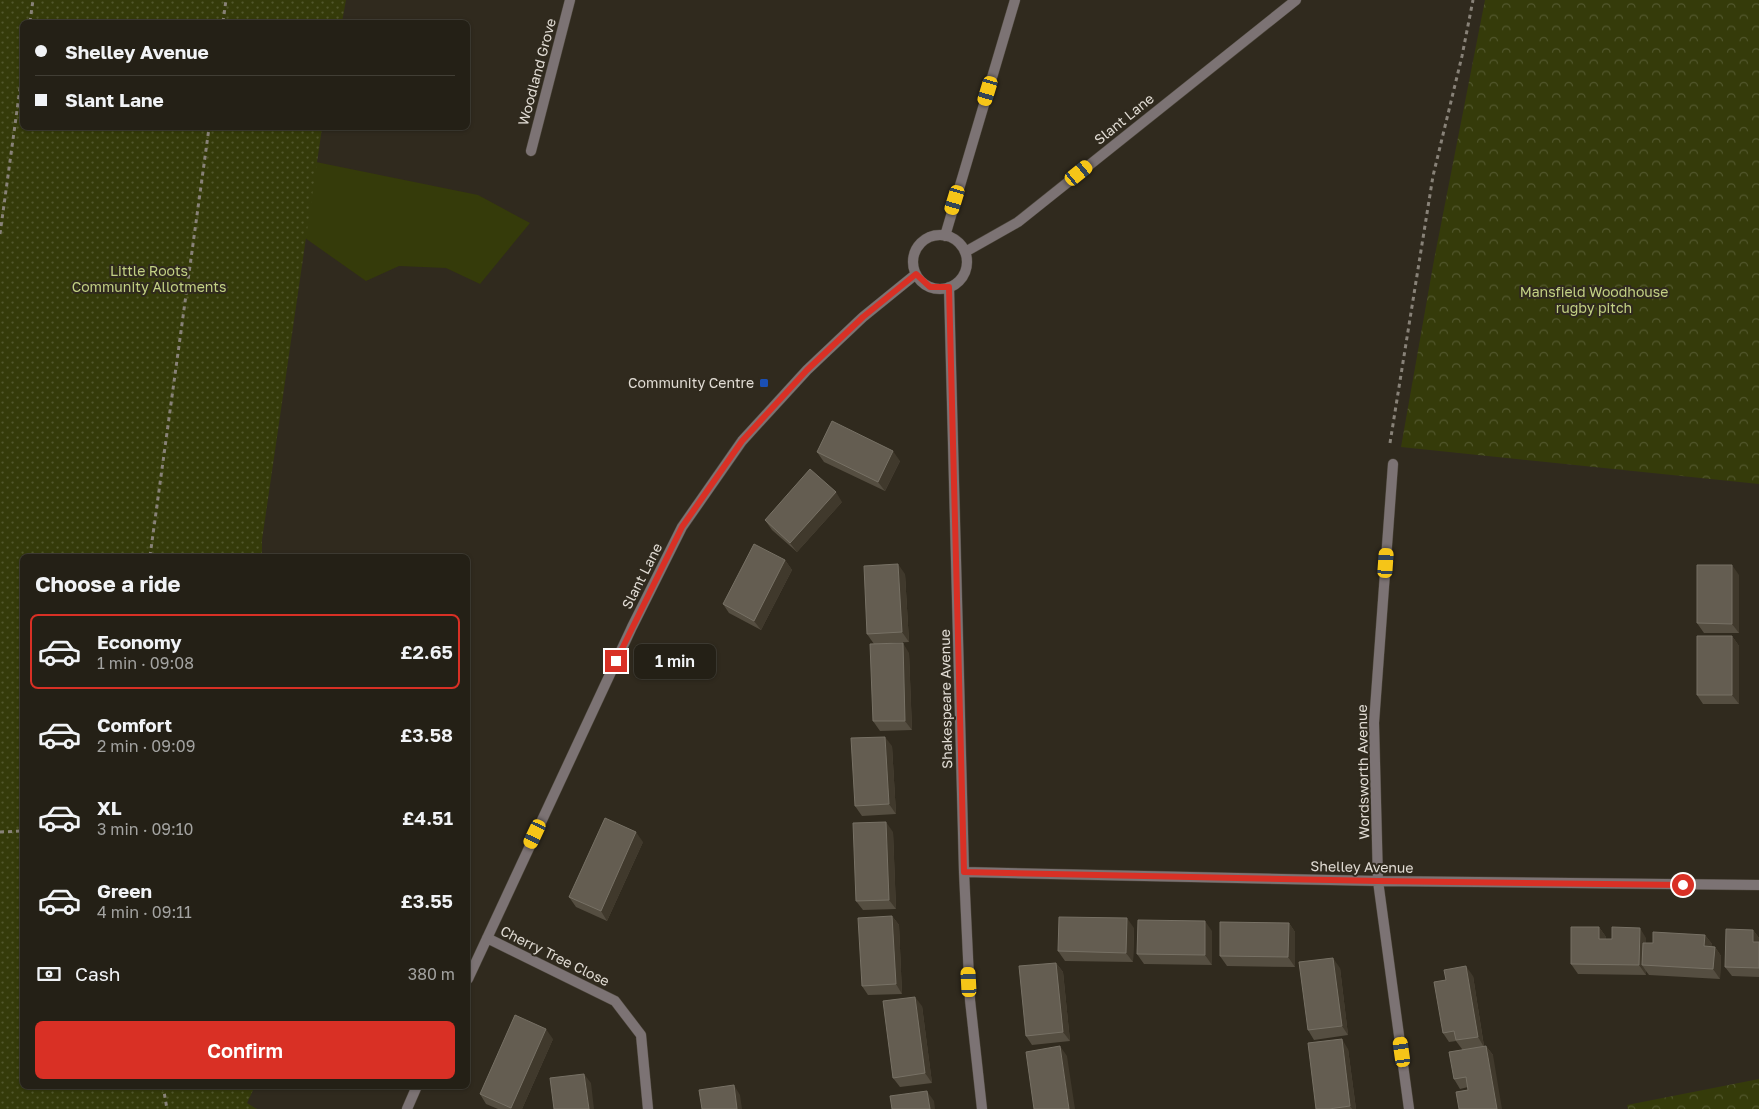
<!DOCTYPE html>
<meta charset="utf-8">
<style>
:root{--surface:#242016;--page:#2c281f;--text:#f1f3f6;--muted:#a3a3a1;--line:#413e35;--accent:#d93025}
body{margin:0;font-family:"Golos Text",sans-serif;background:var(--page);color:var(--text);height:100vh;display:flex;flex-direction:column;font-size:19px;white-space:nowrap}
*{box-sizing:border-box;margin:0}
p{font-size:16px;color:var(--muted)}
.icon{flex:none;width:28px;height:28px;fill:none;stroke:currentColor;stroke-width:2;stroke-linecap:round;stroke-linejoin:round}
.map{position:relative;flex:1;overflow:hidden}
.side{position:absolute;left:20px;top:554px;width:450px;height:535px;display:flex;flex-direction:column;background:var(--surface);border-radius:8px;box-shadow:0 1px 4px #0004,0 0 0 1px var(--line)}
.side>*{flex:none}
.top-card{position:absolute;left:20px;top:20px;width:450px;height:110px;border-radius:8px;box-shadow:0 1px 4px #0004,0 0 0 1px var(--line);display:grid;align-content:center;height:110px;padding:0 15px;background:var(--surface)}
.end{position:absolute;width:22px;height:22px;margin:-11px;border:6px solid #d93025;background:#fff;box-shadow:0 0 0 2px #fff}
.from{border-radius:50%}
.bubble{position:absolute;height:35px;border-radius:8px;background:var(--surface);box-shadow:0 1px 4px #0004,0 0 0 1px var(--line);font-size:16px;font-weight:600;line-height:35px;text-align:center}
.car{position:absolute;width:15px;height:30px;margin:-15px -8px;border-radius:6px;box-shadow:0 0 4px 1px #0007;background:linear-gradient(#f5c518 24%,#345 0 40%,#f5c518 0 76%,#345 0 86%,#f5c518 0)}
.top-card b{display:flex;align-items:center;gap:18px;height:48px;font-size:19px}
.top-card b+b{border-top:1px solid var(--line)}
.top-card i{width:12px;height:12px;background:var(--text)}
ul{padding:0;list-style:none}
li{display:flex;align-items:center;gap:15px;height:75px;margin:0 10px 8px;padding:0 5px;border:2px solid transparent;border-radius:8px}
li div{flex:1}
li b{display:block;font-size:19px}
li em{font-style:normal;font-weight:600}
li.active{border-color:var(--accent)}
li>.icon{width:45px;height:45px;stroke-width:1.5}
h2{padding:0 15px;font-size:22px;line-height:60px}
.pay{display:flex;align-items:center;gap:12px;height:55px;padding:0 15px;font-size:19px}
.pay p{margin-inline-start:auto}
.button{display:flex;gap:10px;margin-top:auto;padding:10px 15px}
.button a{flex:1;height:58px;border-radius:8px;background:var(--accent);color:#fff;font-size:20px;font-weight:600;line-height:58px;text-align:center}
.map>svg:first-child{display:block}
.grass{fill:#353b0a}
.park{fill:url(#park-crowns)}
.garden{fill:url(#garden-dots)}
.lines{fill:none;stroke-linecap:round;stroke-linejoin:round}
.street-casing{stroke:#4c463b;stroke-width:11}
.path{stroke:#888278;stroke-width:3;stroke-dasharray:4 4;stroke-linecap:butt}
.street{stroke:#7c7374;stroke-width:10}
.wall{fill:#554e41}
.shaded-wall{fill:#40392c}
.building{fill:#645d51;stroke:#777165}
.route{stroke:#d93025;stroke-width:6}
.transit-dot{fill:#1a4fb4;stroke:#302a1e;stroke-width:2}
.labels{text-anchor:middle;stroke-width:4;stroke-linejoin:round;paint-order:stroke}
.street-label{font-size:14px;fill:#e1dcd4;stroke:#302a1e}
.park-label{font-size:14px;fill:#c2d084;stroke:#302a1e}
.poi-label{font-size:14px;fill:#e1dcd4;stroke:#302a1e;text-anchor:end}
</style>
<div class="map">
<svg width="1759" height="1109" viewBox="0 0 1759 1109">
<defs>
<pattern id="park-crowns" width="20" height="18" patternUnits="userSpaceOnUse" patternTransform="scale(1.25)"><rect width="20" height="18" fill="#353b0a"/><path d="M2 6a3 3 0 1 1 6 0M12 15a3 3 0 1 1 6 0" fill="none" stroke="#52572d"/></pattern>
<pattern id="garden-dots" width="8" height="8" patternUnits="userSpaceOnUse" patternTransform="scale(1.25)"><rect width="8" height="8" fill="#353b0a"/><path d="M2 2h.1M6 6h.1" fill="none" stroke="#52572d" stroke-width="1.8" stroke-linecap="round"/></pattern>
</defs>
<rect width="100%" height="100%" fill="#302a1e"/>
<path class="grass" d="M316,162L478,195L530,223L480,284L446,268L399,266L366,281L305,238Z"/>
<path class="park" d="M1485,0H1759V484L1401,447L1434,260Z
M1759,1079V1109H1628L1627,1105Z"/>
<path class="garden" d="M0,0H346L342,22H22V128H322L262,540V556H22V1086H255L247,1103L257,1109H0Z"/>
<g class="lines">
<g class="street-casing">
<path id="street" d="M531,151L570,0
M913 262a27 27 0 1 1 54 0a27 27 0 1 1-54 0Z
M945,236L1015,0
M965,252L1018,222L1296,0
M949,287L964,872L970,1000L982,1109
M1393,464L1374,723L1378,881L1409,1109
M964,872L1378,881L1759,885
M487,938L615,1001L641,1035L648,1109
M468,979L632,627L682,527L742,441L807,370L863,317L916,274
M407,1109L417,1086"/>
</g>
<path class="path" d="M30,22L33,0
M223,22L226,0
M0,234L22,74
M1390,443L1433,176L1462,56L1473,0
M150,556L209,128
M0,832L22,831
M163,1086L167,1109"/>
<use href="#street" class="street"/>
</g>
<path class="wall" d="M817,452L900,461L885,491L824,462Z
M842,502L797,552L772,530L765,520Z
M785,560L792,570L761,630L729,613L723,604Z
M905,574L909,642L874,644L867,634Z
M1739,575V633H1704L1697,623Z
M1732,636L1739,646V704H1703L1697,695Z
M909,653L912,730L880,731L873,721Z
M892,746L896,814L862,816L855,806Z
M893,832L896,909L863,910L856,901Z
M643,842L607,921L576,907L569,897Z
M892,916L899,925L902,994L868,995L862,986Z
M1289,923L1295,932V967L1227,966L1220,956Z
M1599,927L1606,937V939L1646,938V943H1653L1705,935L1712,944L1711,946L1715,947L1721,956L1720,979L1649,975L1646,971V975L1578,974L1571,964Z
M1134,928L1133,962L1065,961L1058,951Z
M1753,930L1759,938V977L1732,976L1725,967Z
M1212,931V965L1144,964L1137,954Z
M1056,963L1063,972L1070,1041L1032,1045L1026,1036Z
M1340,968L1348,1035L1314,1040L1308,1030Z
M1473,976L1484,1046H1486L1493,1055L1468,1090V1087L1460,1089L1454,1079L1462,1049L1456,1041L1449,1042L1443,1033Z
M922,1006L932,1083L900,1087L893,1078Z
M553,1039L522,1109H498L486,1104L480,1094Z
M1348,1049L1356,1109H1316Z"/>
<path class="shaded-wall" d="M893,451L900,461L885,491L878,482Z
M836,492L842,502L797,552L790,543Z
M785,560L792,570L761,630L754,621Z
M898,564L905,574L909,642L902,632Z
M1732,565L1739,575V633L1732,624Z
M1732,636L1739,646V704L1732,695Z
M903,643L909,653L912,730L905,721Z
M885,737L892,746L896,814L889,804Z
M886,822L893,832L896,909L889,900Z
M636,832L643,842L607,921L601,911Z
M892,916L899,925L902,994L896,984Z
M1127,918L1134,928L1133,962L1126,953Z
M1205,921L1212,931V965L1205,955Z
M1289,923L1295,932V967L1288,957Z
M1599,927L1606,937L1605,949L1599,939Z
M1640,928L1646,938V965H1642L1646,971V975L1639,965Z
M1753,930L1759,938V950L1753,942Z
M1705,935L1712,944L1711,956L1704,946Z
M1715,947L1721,956L1720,979L1713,969Z
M1333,958L1340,968L1348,1035L1342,1026Z
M1056,963L1063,972L1070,1041L1063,1032Z
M1466,966L1473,976L1484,1047L1478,1037Z
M915,997L922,1006L932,1083L925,1073Z
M546,1029L553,1039L522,1109H512L511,1108Z
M1342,1039L1348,1049L1356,1109H1352L1350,1106Z
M1060,1046L1067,1056L1075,1109H1069Z
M1486,1046L1493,1055L1502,1109H1497Z
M584,1074L591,1083L594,1109H589Z
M734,1085L740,1095L742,1109H737Z
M927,1091L934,1101L935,1109H930Z"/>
<path class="building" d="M832,421L893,451L878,482L817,452Z
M810,469L836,492L790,543L765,520Z
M754,544L785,560L754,621L723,604Z
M898,564L902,632L867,634L864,566Z
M1697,565H1732V624L1697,623Z
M1697,636H1732V695H1697Z
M903,643L905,721H873L870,644Z
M885,737L889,804L855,806L851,738Z
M605,818L636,832L601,911L569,897Z
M886,822L889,900L856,901L853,823Z
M892,916L896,984L862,986L858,918Z
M1059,917L1127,918L1126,953L1058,951Z
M1138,920L1205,921V955L1137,954Z
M1220,922L1289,923L1288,957L1220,956Z
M1571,927H1599V939H1612V927L1640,928L1639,965L1571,964Z
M1726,929L1753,930V942H1759V968L1725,967Z
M1653,932L1705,935L1704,946L1715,947L1713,969L1642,965L1643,943H1653Z
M1333,958L1342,1026L1308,1030L1299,962Z
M1056,963L1063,1032L1026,1036L1019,966Z
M1466,966L1478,1037L1456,1040L1454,1031L1443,1033L1434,982L1446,980L1444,970Z
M915,997L925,1073L893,1078L883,1001Z
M515,1015L546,1029L511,1108L480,1094Z
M1342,1039L1350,1106L1329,1109H1316L1308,1043Z
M1060,1046L1069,1109H1034L1026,1052Z
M1486,1046L1497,1109H1459L1456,1092L1468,1090L1466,1077L1454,1079L1449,1052Z
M584,1074L589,1109H554L550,1078Z
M734,1085L737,1109H702L699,1090Z
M927,1091L930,1109H892L890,1096Z"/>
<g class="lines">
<path class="route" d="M616,661L682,527L742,441L807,370L863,317L916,274L930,287H949L964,872L1378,881L1683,885"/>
</g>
<rect class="transit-dot" x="759" y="378" width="10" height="10" rx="2.5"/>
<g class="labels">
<g class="street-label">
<text transform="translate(537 72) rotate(-75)" y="5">Woodland Grove</text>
<text transform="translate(1124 119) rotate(-39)" y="5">Slant Lane</text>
<text transform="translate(642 576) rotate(-63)" y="5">Slant Lane</text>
<text transform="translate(946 699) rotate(-91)" y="5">Shakespeare Avenue</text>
<text transform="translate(1363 772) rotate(-91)" y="5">Wordsworth Avenue</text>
<text transform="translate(1362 867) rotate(1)" y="5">Shelley Avenue</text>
<text transform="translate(555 956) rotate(26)" y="5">Cherry Tree Close</text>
</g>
<g class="park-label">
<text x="149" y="276">Little Roots<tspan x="149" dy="16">Community Allotments</tspan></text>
<text x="1594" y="297">Mansfield Woodhouse<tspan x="1594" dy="16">rugby pitch</tspan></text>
</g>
<g class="poi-label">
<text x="754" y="388">Community Centre</text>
</g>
</g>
</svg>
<i class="end from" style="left:1683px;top:885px"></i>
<i class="end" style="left:616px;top:661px"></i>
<div class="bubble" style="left:634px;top:644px;width:82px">1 min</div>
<i class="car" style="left:988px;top:91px;rotate:197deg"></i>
<i class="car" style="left:1079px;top:173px;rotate:51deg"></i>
<i class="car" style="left:955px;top:200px;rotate:197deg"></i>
<i class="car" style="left:1386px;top:563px;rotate:4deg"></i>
<i class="car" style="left:535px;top:834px;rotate:205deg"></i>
<i class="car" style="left:969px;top:982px;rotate:357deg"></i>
<i class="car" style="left:1402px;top:1052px;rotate:352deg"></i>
<div class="top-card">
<b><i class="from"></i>Shelley Avenue</b>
<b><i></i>Slant Lane</b>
</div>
<section class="side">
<h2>Choose a ride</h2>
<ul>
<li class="active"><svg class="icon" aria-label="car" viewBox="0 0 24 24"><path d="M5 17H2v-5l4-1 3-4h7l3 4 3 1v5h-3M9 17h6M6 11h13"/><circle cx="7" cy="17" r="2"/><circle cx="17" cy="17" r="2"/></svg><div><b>Economy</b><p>1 min · 09:08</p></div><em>£2.65</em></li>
<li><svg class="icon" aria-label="car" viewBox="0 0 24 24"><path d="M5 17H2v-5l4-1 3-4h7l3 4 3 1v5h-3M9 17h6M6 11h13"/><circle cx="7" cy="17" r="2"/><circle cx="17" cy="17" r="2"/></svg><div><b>Comfort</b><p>2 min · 09:09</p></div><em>£3.58</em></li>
<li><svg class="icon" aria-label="car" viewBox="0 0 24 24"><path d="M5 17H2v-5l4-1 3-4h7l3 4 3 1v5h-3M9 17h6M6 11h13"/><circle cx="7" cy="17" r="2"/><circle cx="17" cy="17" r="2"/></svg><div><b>XL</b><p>3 min · 09:10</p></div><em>£4.51</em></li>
<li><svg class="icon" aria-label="car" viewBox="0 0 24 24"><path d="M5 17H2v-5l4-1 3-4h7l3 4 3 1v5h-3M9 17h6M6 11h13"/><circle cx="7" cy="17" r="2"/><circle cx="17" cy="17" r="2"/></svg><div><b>Green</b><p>4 min · 09:11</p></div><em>£3.55</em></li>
</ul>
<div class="pay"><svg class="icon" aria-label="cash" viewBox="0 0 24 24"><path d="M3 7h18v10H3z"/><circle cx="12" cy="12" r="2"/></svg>Cash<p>380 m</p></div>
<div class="button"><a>Confirm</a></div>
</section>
</div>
